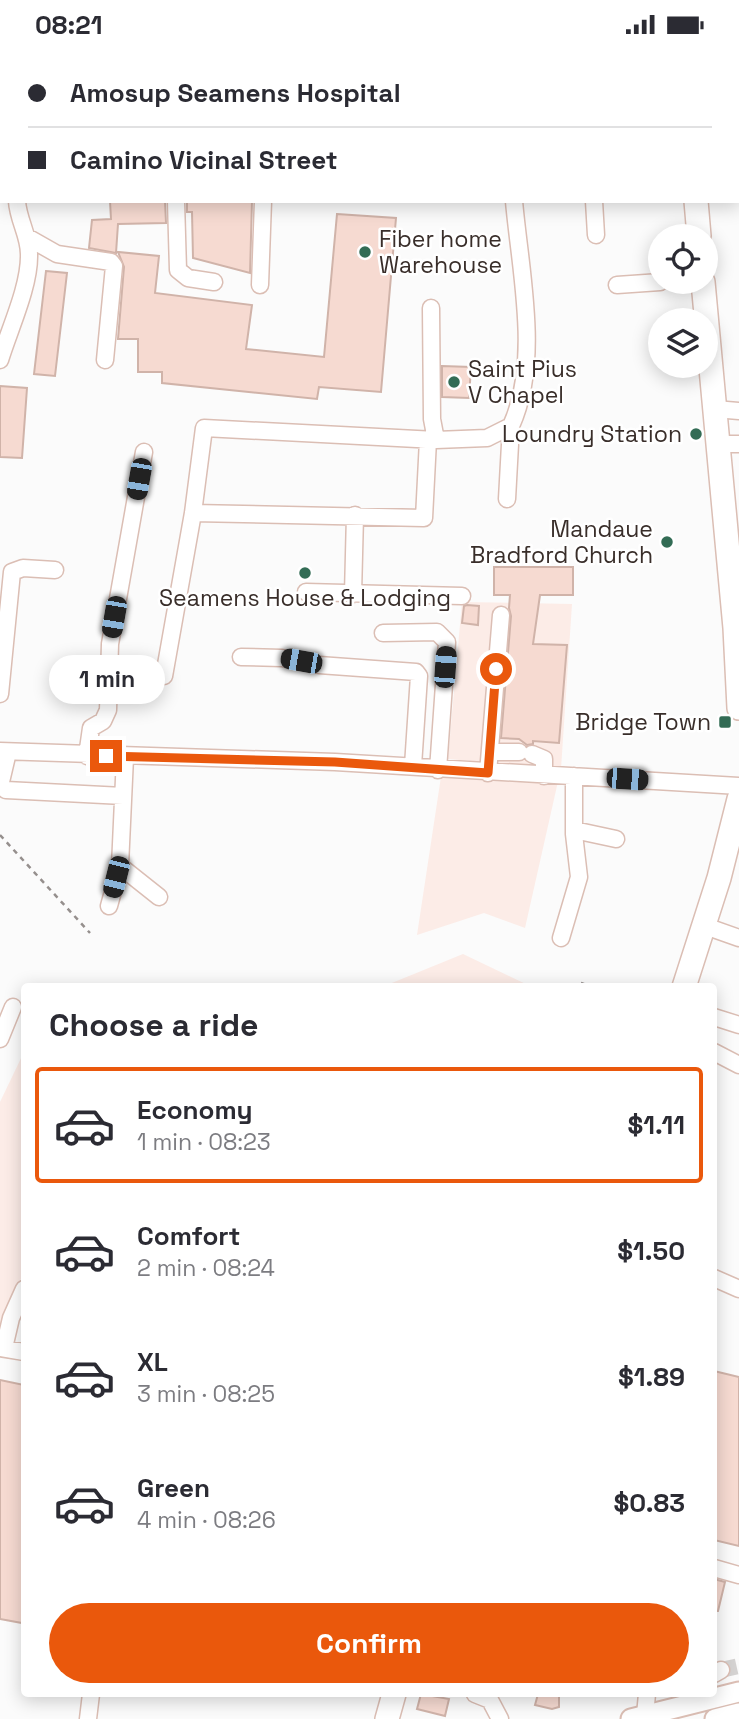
<!DOCTYPE html>
<meta charset="utf-8">
<style>
:root{--surface:#fff;--page:#f2f2f3;--text:#2b2b33;--muted:#7c7c81;--line:#e1e1e2;--accent:#ea580c}
body{margin:0;font-family:"Space Grotesk",sans-serif;background:var(--page);color:var(--text);height:100vh;display:flex;flex-direction:column;font-size:26px;white-space:nowrap}
*{box-sizing:border-box;margin:0}
p{font-size:23px;color:var(--muted)}
.icon{flex:none;width:38px;height:38px;fill:none;stroke:currentColor;stroke-width:2;stroke-linecap:round;stroke-linejoin:round}
.map{position:relative;flex:1;overflow:hidden}
.side{position:absolute;left:21px;top:934px;width:696px;height:714px;display:flex;flex-direction:column;background:var(--surface);border-radius:7px;box-shadow:0 4px 18px #0003}
.side>*{flex:none}
.top-card{position:absolute;left:0px;top:0px;width:740px;height:154px;box-shadow:0 4px 18px #0003;display:grid;align-content:center;height:154px;padding:0 28px;background:var(--surface)}
.buttons{position:absolute;left:648px;top:175px;display:grid;gap:14px}
.buttons a{display:grid;place-items:center;width:70px;height:70px;border-radius:50%;background:var(--surface);box-shadow:0 4px 18px #0003;font-size:35px}
.end{position:absolute;width:32px;height:32px;margin:-16px;border:9px solid #ea580c;background:#fff;box-shadow:0 0 0 4px #fff}
.from{border-radius:50%}
.bubble{position:absolute;height:49px;border-radius:24px;background:var(--surface);box-shadow:0 4px 18px #0003;font-size:23px;font-weight:800;line-height:49px;text-align:center}
.car{position:absolute;width:21px;height:42px;margin:-21px -10px;border-radius:9px;box-shadow:0 0 5px 2px #0007;background:linear-gradient(#222 24%,#8ab4d8 0 40%,#222 0 76%,#8ab4d8 0 86%,#222 0)}
.top-card b{display:flex;align-items:center;gap:24px;height:66px;font-size:26px}
.top-card b+b{border-top:2px solid var(--line)}
.top-card i{width:18px;height:18px;background:var(--text)}
ul{padding:0;list-style:none}
li{display:flex;align-items:center;gap:21px;height:116px;margin:0 14px 10px;padding:0 14px;border:4px solid transparent;border-radius:7px}
li div{flex:1}
li b{display:block;font-size:26px}
li em{font-style:normal;font-weight:800}
li.active{border-color:var(--accent)}
li>.icon{width:63px;height:63px;stroke-width:1.5}
h2{padding:0 28px;font-size:32px;line-height:84px}
.primary-button{display:flex;gap:14px;margin-top:auto;padding:14px 28px}
.primary-button a{flex:1;height:80px;border-radius:42px;background:var(--accent);color:#fff;font-size:28px;font-weight:800;line-height:80px;text-align:center}
.status{display:flex;justify-content:space-between;align-items:center;height:49px;padding:0 35px;background:var(--surface);direction:ltr}
.status svg{height:19px;fill:currentColor}
.map>svg:first-child{display:block}
.built{fill:#fcece7}
.building{fill:#f6dad1;stroke:#d0b3a9;stroke-width:2}
.lines{fill:none;stroke-linecap:round;stroke-linejoin:round}
.minor-tunnel{stroke:#d4d2d1;stroke-width:16;stroke-dasharray:16 8;stroke-linecap:butt}
.minor-casing{stroke:#dbbeb4;stroke-width:19}
.major-casing{stroke:#dbbeb4;stroke-width:23}
.highway-casing{stroke:#dbbeb4;stroke-width:26}
.path{stroke:#958f8d;stroke-width:2.5;stroke-dasharray:5 5;stroke-linecap:butt}
.minor{stroke:#fff;stroke-width:16}
.major{stroke:#fff;stroke-width:19}
.highway{stroke:#fff;stroke-width:23}
.route{stroke:#ea580c;stroke-width:9}
.poi-dot{fill:#336c55;stroke:#fff;stroke-width:2.5}
.labels{text-anchor:middle;stroke-width:5;stroke-linejoin:round;paint-order:stroke}
.poi-label{font-size:23px;fill:#392e2a;stroke:#fff;text-anchor:end}
</style>
<div class="status"><b>08:21</b><svg viewBox="0 0 49 12"><path d="M0 12V9h3v3zM5 12V6h3v6zM10 12V3h3v9zM15 12V0h3v12zM26 1h20v11H26zM47 4h2v5h-2z"/></svg></div>
<div class="map">
<svg width="739" height="1670" viewBox="0 0 739 1670">
<rect width="100%" height="100%" fill="#fbfbfb"/>
<path class="built" d="M462,553L572,555L561,720L448,710Z
M442,721L559,728L525,879L484,864L417,886Z
M463,905L532,938H382Z
M24,1003V1223L5,1266L0,1290V1053Z"/>
<path class="building" d="M110,152H165L166,174L118,175L116,204L89,199L92,171L111,170Z
M187,152H252L250,224L193,209L192,163H187Z
M337,165L396,169L381,343L319,338L317,350L162,334V323H138V290H118L124,218L118,203L159,207L155,244L252,256L246,300L324,308Z
M46,222L67,224L55,327L34,325Z
M442,317L471,318L469,349L442,348Z
M0,337L27,339L22,409L0,408Z
M494,518H573V546H540L533,595L567,596L559,694L533,692V695L527,696L519,690L501,689L511,567L509,559L510,546H494Z
M467,556L479,557L478,576L462,574L464,557Z
M714,1322L739,1328V1497L714,1491Z
M0,1331L24,1336V1562L22,1574L0,1570Z
M714,1530L725,1533L718,1562H714Z
M421,1645L449,1650L445,1667L417,1660Z
M538,1645H559V1658L552,1660L535,1656Z"/>
<g class="lines">
<path class="minor-tunnel" d="M721,1621L739,1617"/>
<g class="minor-casing">
<path id="minor" d="M319,0V2
M399,0V2
M459,0L460,2
M530,0V2
M190,2V0
M738,48H739
M0,113H2
M176,152L178,221L188,229L214,233
M594,152L596,186
M27,188L57,205L111,213L114,217L105,311
M260,236L263,152
M617,236L660,233
M431,259L432,370L436,391
M0,311C9,281 30,237 29,205C29,186 18,171 17,152
M715,360L739,362
M717,395H739
M507,450L511,377
M193,464L424,469L428,391
M306,543L462,547
M353,545L355,466
M383,584L437,583L447,593L438,721
M241,608L282,609L319,616L416,623L419,627L413,717
M164,627L193,464L204,379L436,391L487,389L511,377C541,311 520,222 514,152
M0,645L12,523L23,519L55,521
M0,702L335,713L739,737
M8,703L0,737L6,741L123,747
M490,703H519
M532,705L544,710V727
M87,707L91,679L103,672L108,661L110,595L144,403
M488,724L501,566
M574,781L616,790
M120,817L159,848
M109,857L120,817L125,708
M705,877L739,889
M561,889L579,828L574,785V727
M714,968L739,976
M0,990L13,958
M714,1003L739,1016
M714,1229L739,1240
M0,1299L24,1303
M4,1299L11,1269L24,1240
M714,1519L739,1526
M714,1625L721,1621
M475,1645L490,1651L500,1670
M645,1666L647,1645
M88,1670L91,1645"/>
</g>
<g class="major-casing">
<path id="major" d="M631,1670L739,1643
M715,1670L739,1664"/>
</g>
<g class="highway-casing">
<path id="highway" d="M682,0V2
M696,152L699,187
M703,233L735,579L739,659
M684,938L719,829L739,750
M387,1670L394,1645"/>
</g>
<path class="path" d="M119,2V0
M0,786L90,884
M581,934L592,938"/>
<use href="#minor" class="minor"/>
<use href="#major" class="major"/>
<use href="#highway" class="highway"/>
</g>
<g class="lines">
<path class="route" d="M106,707L335,713L488,724L496,620"/>
</g>
<g class="poi-dot">
<circle cx="365" cy="203" r="7"/>
<circle cx="454" cy="333" r="7"/>
<circle cx="696" cy="385" r="7"/>
<circle cx="667" cy="493" r="7"/>
<circle cx="305" cy="524" r="7"/>
<rect x="718" y="666" width="14" height="14" rx="3.5"/>
</g>
<g class="labels">
<g class="poi-label">
<text x="379" y="198" text-anchor="start">Fiber home<tspan x="379" dy="26">Warehouse</tspan></text>
<text x="468" y="328" text-anchor="start">Saint Pius<tspan x="468" dy="26">V Chapel</tspan></text>
<text x="682" y="393">Loundry Station</text>
<text x="653" y="488">Mandaue<tspan x="653" dy="26">Bradford Church</tspan></text>
<text x="305" y="557" text-anchor="middle">Seamens House &amp; Lodging</text>
<text x="711" y="681">Bridge Town</text>
</g>
</g>
</svg>
<div class="buttons">
<a><svg class="icon" aria-label="locate" viewBox="0 0 24 24"><circle cx="12" cy="12" r="6"/><path d="M12 2v4M12 18v4M2 12h4M18 12h4"/></svg></a>
<a><svg class="icon" aria-label="layers" viewBox="0 0 24 24"><path d="M12 4l9 5-9 5-9-5zM3 14l9 5 9-5"/></svg></a>
</div>
<i class="end from" style="left:496px;top:620px"></i>
<i class="end" style="left:106px;top:707px"></i>
<div class="bubble" style="left:49px;top:606px;width:116px">1 min</div>
<i class="car" style="left:139px;top:430px;rotate:190deg"></i>
<i class="car" style="left:114px;top:568px;rotate:190deg"></i>
<i class="car" style="left:301px;top:612px;rotate:280deg"></i>
<i class="car" style="left:445px;top:618px;rotate:4deg"></i>
<i class="car" style="left:627px;top:730px;rotate:94deg"></i>
<i class="car" style="left:116px;top:828px;rotate:194deg"></i>
<div class="top-card">
<b><i class="from"></i>Amosup Seamens Hospital</b>
<b><i></i>Camino Vicinal Street</b>
</div>
<section class="side">
<h2>Choose a ride</h2>
<ul>
<li class="active"><svg class="icon" aria-label="car" viewBox="0 0 24 24"><path d="M5 17H2v-5l4-1 3-4h7l3 4 3 1v5h-3M9 17h6M6 11h13"/><circle cx="7" cy="17" r="2"/><circle cx="17" cy="17" r="2"/></svg><div><b>Economy</b><p>1 min · 08:23</p></div><em>$1.11</em></li>
<li><svg class="icon" aria-label="car" viewBox="0 0 24 24"><path d="M5 17H2v-5l4-1 3-4h7l3 4 3 1v5h-3M9 17h6M6 11h13"/><circle cx="7" cy="17" r="2"/><circle cx="17" cy="17" r="2"/></svg><div><b>Comfort</b><p>2 min · 08:24</p></div><em>$1.50</em></li>
<li><svg class="icon" aria-label="car" viewBox="0 0 24 24"><path d="M5 17H2v-5l4-1 3-4h7l3 4 3 1v5h-3M9 17h6M6 11h13"/><circle cx="7" cy="17" r="2"/><circle cx="17" cy="17" r="2"/></svg><div><b>XL</b><p>3 min · 08:25</p></div><em>$1.89</em></li>
<li><svg class="icon" aria-label="car" viewBox="0 0 24 24"><path d="M5 17H2v-5l4-1 3-4h7l3 4 3 1v5h-3M9 17h6M6 11h13"/><circle cx="7" cy="17" r="2"/><circle cx="17" cy="17" r="2"/></svg><div><b>Green</b><p>4 min · 08:26</p></div><em>$0.83</em></li>
</ul>
<div class="primary-button"><a>Confirm</a></div>
</section>
</div>
